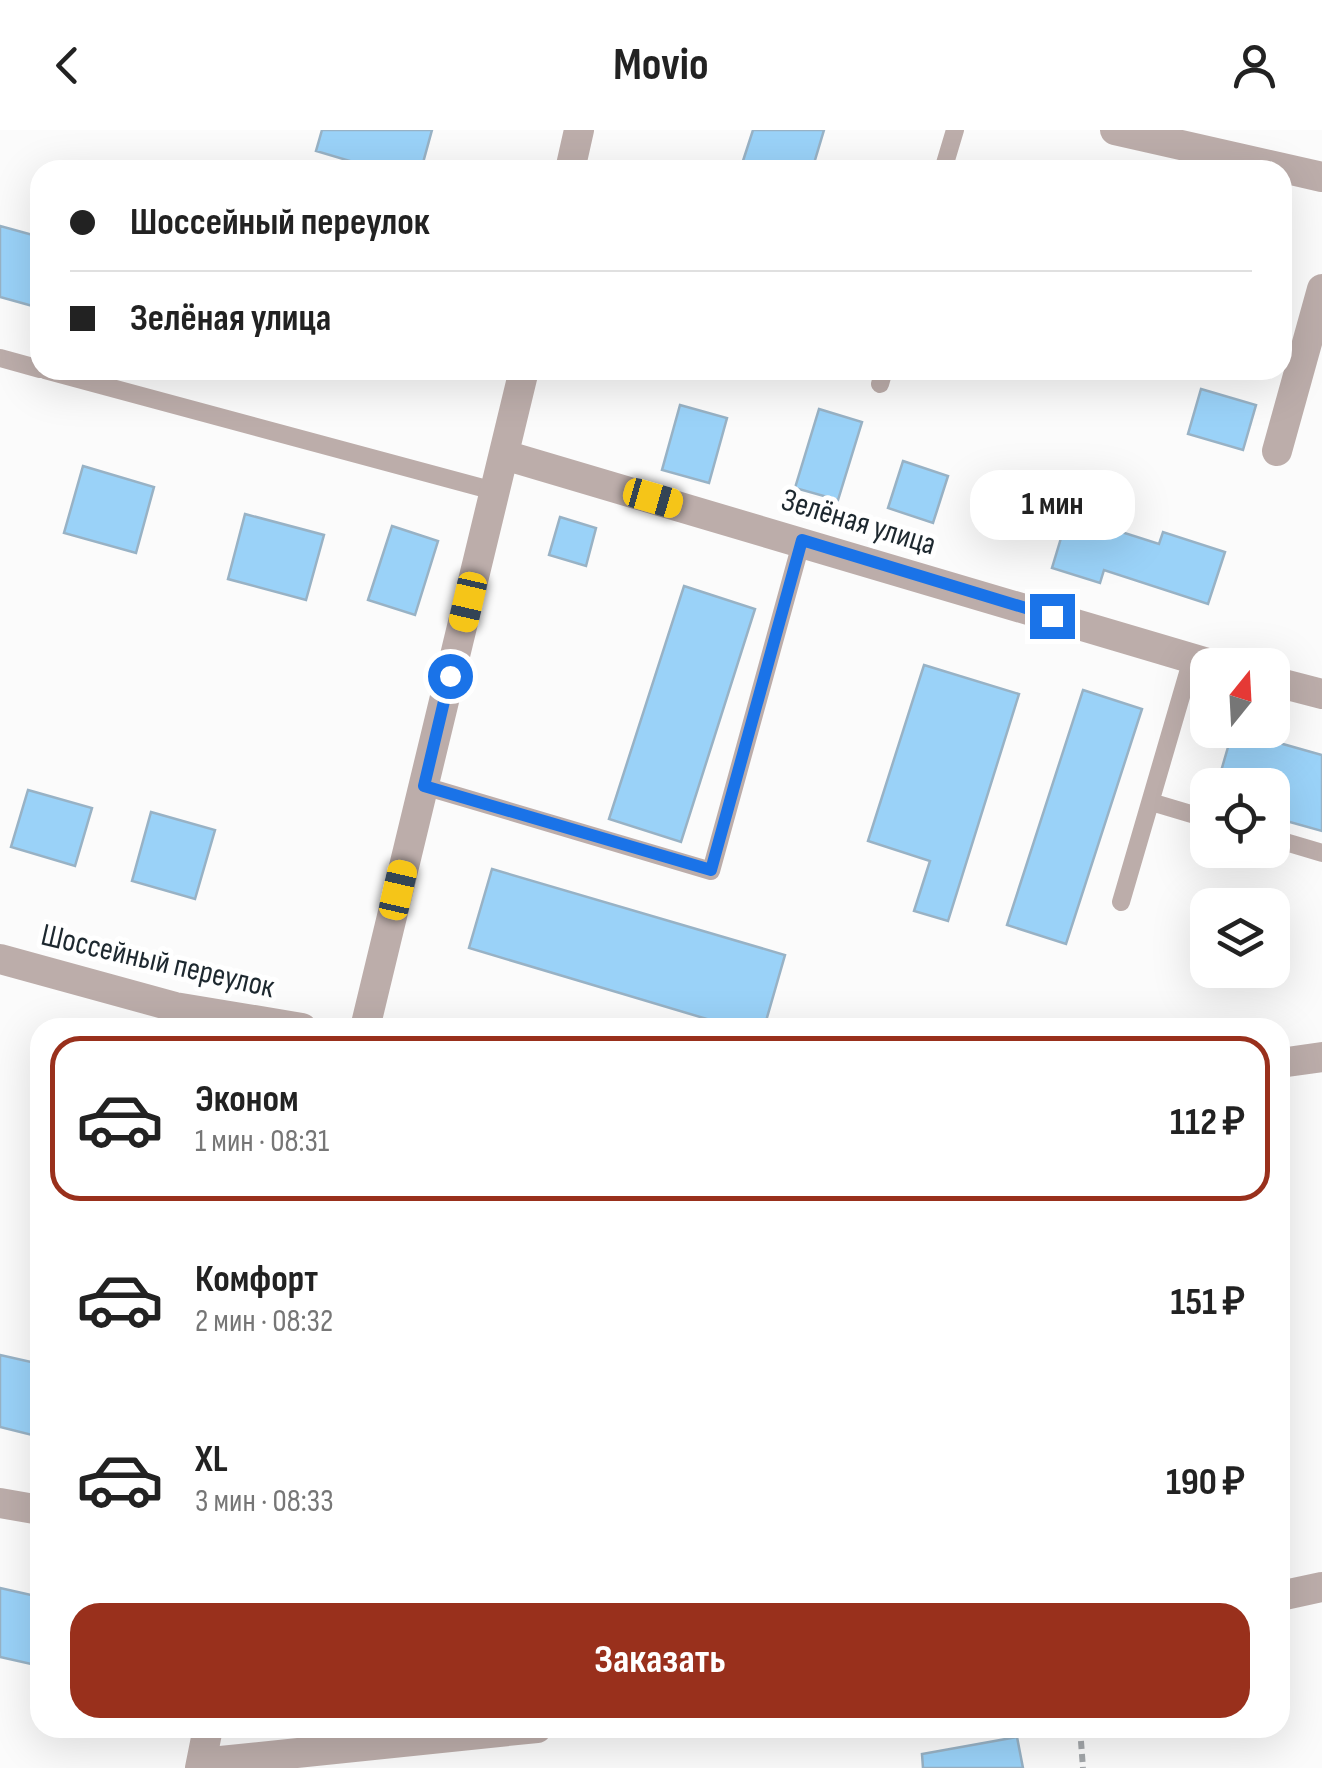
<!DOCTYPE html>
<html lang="ru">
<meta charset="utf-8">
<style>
:root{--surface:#fff;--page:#f6f6f6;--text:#222;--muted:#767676;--line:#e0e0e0;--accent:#99301c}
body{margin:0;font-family:"Sofia Sans Condensed",sans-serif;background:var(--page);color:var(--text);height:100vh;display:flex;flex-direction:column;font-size:38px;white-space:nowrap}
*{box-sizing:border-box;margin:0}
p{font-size:32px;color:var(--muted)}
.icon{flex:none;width:55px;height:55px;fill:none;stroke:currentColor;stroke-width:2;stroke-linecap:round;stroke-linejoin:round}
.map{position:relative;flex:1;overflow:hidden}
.panel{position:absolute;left:30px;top:888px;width:1260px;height:720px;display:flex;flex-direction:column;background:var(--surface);border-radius:30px;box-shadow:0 10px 40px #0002}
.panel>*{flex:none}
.banner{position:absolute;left:30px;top:30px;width:1262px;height:220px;border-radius:30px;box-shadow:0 10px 40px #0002;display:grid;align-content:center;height:220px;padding:0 40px;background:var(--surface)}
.needle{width:65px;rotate:18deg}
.fabs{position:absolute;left:1190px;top:518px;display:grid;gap:20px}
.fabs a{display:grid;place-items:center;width:100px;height:100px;border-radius:20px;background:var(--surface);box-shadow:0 10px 40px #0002;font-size:50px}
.end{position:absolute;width:45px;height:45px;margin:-22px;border:12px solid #1a73e8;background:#fff;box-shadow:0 0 0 5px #fff}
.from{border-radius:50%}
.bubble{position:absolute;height:70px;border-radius:30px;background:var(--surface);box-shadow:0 10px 40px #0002;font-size:32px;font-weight:700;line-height:70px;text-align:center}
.car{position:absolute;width:30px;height:60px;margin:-30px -15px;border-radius:12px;box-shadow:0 0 8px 2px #0007;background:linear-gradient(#f5c518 24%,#345 0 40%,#f5c518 0 76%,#345 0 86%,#f5c518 0)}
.banner b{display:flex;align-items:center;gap:35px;height:95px;font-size:38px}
.banner b+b{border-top:2px solid var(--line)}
.banner i{width:25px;height:25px;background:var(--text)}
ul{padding:18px 0 0;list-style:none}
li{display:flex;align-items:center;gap:30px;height:165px;margin:0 20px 15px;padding:0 20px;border:5px solid transparent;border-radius:30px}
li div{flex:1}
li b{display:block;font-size:38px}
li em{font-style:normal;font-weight:700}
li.current{border-color:var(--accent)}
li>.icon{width:90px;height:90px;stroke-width:1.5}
.action{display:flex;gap:20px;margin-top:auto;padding:20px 40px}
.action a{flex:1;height:115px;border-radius:30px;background:var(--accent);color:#fff;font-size:40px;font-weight:700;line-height:115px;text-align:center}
header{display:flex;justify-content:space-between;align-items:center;height:130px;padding:0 40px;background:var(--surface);font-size:45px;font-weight:700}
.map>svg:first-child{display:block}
.building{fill:#9ad2f8;stroke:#98b2c5;stroke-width:2.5}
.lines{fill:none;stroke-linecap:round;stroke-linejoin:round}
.path{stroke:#a3a7aa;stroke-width:6;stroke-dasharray:8 5;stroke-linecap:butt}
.service{stroke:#bcadaa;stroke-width:18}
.minor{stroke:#bcadaa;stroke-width:30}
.route{stroke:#1a73e8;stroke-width:12}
.labels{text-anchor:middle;stroke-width:10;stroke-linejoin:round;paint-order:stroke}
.street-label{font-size:32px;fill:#1d282f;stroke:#fff}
</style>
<header><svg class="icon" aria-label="back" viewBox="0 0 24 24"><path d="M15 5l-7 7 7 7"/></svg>Movio<svg class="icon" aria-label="person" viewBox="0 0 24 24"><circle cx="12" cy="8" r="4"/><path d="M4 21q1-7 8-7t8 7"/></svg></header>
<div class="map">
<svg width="1322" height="1638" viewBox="0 0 1322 1638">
<rect width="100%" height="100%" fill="#fbfbfb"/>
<path class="building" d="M322,0H432L421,40H380L316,21Z
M753,0H824L812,40H762L742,34Z
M0,96L40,107V178L0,167Z
M1201,259L1256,275L1243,320L1188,304Z
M680,275L727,288L709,353L662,340Z
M819,279L862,292L838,370L795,358Z
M903,331L948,346L933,393L888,378Z
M83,336L154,357L136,423L64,403Z
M245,384L324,405L306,470L228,449Z
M1068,385L1159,414L1163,402L1225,422L1208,474L1104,440L1100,453L1052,438Z
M560,387L596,398L586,436L549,425Z
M392,396L438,411L415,485L368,470Z
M684,456L755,479L681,712L609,689Z
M924,535L1019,564L948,791L914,781L930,731L868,711Z
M1083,560L1142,579L1066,814L1007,795Z
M1233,600L1322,625V701L1272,687V655H1217Z
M28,660L92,678L75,736L11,717Z
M151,682L215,700L195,769L132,751Z
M492,739L785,825L764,898H737L469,818Z
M0,1225L40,1234V1307L0,1297Z
M0,1458L40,1467V1536L0,1527Z
M1017,1607L1023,1638H923L922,1624Z"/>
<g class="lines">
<path class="path" d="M1080,1598L1083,1638"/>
<path class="service" d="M943,40L955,0
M0,228L40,239
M45,240L494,361
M880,254L884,240
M424,656L711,741L802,410
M1151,672L1208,689
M1272,708L1322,723
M1121,772L1192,529"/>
<path class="minor" d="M1115,0L1322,47
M570,40L579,0
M1277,321L1322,159
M504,325L1214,535
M1272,551L1322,564
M0,829L175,877L302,898
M365,898L524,240
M1280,933L1322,927
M0,1373L40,1380
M1280,1466L1322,1457
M201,1633L537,1598
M200,1638L208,1598"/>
</g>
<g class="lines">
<path class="route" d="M450,546L424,656L711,740L802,410L1052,486"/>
</g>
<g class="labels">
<g class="street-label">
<text transform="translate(859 391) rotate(17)" y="11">Зелёная улица</text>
<text transform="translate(158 830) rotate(13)" y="11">Шоссейный переулок</text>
</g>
</g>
</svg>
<div class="fabs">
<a><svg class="needle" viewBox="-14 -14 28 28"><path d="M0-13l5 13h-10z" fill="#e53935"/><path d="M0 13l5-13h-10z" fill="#767676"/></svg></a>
<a><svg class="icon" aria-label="locate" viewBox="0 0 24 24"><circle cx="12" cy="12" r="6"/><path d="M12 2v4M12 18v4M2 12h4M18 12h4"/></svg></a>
<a><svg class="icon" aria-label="layers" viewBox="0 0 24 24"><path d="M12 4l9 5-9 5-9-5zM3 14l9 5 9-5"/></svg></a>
</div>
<i class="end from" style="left:450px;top:546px"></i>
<i class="end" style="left:1052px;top:486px"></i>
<div class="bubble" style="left:970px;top:340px;width:165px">1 мин</div>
<i class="car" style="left:653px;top:368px;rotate:106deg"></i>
<i class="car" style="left:468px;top:472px;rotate:193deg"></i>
<i class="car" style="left:398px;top:760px;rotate:13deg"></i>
<div class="banner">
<b><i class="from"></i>Шоссейный переулок</b>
<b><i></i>Зелёная улица</b>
</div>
<section class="panel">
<ul>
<li class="current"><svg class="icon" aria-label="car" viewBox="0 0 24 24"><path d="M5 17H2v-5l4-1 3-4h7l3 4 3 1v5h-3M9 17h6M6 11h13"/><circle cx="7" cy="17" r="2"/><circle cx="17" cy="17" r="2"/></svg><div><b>Эконом</b><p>1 мин · 08:31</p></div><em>112 ₽</em></li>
<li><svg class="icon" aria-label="car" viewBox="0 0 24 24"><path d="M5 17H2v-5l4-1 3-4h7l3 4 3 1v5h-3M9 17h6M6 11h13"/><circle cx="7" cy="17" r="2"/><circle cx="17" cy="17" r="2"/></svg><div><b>Комфорт</b><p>2 мин · 08:32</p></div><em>151 ₽</em></li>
<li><svg class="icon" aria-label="car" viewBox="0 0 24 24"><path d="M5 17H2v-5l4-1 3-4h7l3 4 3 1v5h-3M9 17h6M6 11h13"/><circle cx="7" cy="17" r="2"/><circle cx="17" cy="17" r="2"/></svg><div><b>XL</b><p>3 мин · 08:33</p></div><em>190 ₽</em></li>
</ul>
<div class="action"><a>Заказать</a></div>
</section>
</div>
